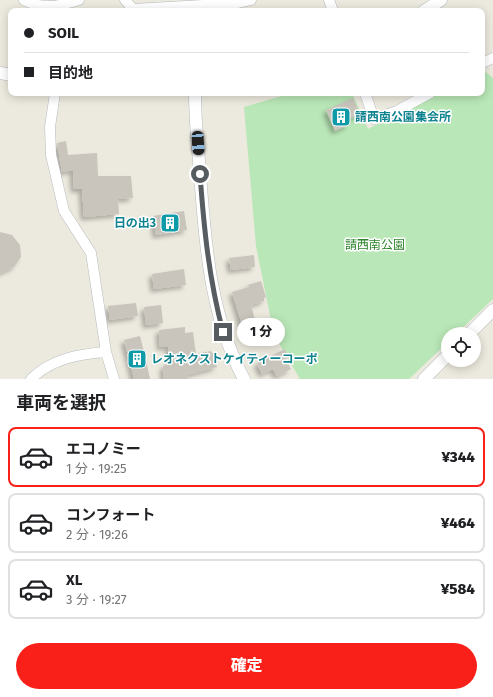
<!DOCTYPE html>
<html lang="ja">
<meta charset="utf-8">
<style>
:root{--surface:#fff;--page:#f2f2f2;--text:#202124;--muted:#757577;--line:#e0e0e0;--accent:#f82018}
body{margin:0;font-family:"Fira Sans","Noto Sans JP",sans-serif;background:var(--page);color:var(--text);height:100vh;display:flex;flex-direction:column;font-size:15px;white-space:nowrap}
*{box-sizing:border-box;margin:0}
p{font-size:13px;color:var(--muted)}
.icon{flex:none;width:22px;height:22px;fill:none;stroke:currentColor;stroke-width:2;stroke-linecap:round;stroke-linejoin:round}
.map{position:relative;height:379px;overflow:hidden}
.side{display:flex;flex-direction:column;background:var(--surface);flex:1}
.side>*{flex:none}
.guide{position:absolute;left:8px;top:8px;width:477px;height:88px;border-radius:8px;box-shadow:0 2px 10px #0003;display:grid;align-content:center;height:88px;padding:0 16px;background:var(--surface)}
.fabs{position:absolute;left:441px;top:327px;display:grid;gap:8px}
.fabs a{display:grid;place-items:center;width:40px;height:40px;border-radius:50%;background:var(--surface);box-shadow:0 2px 10px #0003;font-size:20px}
.end{position:absolute;width:18px;height:18px;margin:-9px;border:5px solid #575c61;background:#fff;box-shadow:0 0 0 2px #fff}
.from{border-radius:50%}
.bubble{position:absolute;height:28px;border-radius:14px;background:var(--surface);box-shadow:0 2px 10px #0003;font-size:13px;font-weight:800;line-height:28px;text-align:center}
.car{position:absolute;width:12px;height:24px;margin:-12px -6px;border-radius:5px;box-shadow:0 0 3px 1px #0007;background:linear-gradient(#222 24%,#8ab4d8 0 40%,#222 0 76%,#8ab4d8 0 86%,#222 0)}
.guide b{display:flex;align-items:center;gap:14px;height:38px;font-size:15px}
.guide b+b{border-top:1px solid var(--line)}
.guide i{width:10px;height:10px;background:var(--text)}
ul{padding:0;list-style:none}
li{display:flex;align-items:center;gap:12px;height:60px;margin:0 8px 6px;padding:0 8px;border:2px solid var(--line);border-radius:8px}
li div{flex:1}
li b{display:block;font-size:15px}
li em{font-style:normal;font-weight:800}
li.current{border-color:var(--accent)}
li>.icon{width:36px;height:36px;stroke-width:1.5}
h2{padding:0 16px;font-size:18px;line-height:48px}
.primary-button{display:flex;gap:8px;margin-top:auto;padding:8px 16px}
.primary-button a{flex:1;height:46px;border-radius:24px;background:var(--accent);color:#fff;font-size:16px;font-weight:800;line-height:46px;text-align:center}
.map>svg:first-child{display:block}
.green{fill:#b9e7b7}
.building{fill:#c9c5bd;filter:url(#shadow)}
.lines{fill:none;stroke-linecap:round;stroke-linejoin:round}
.minor-casing{stroke:#b6babf;stroke-width:11}
.tertiary-casing{stroke:#b6babf;stroke-width:13}
.minor{stroke:#fff;stroke-width:10}
.tertiary{stroke:#fff;stroke-width:12}
.route{stroke:#575c61;stroke-width:5}
.labels{text-anchor:middle;stroke-width:3;stroke-linejoin:round;paint-order:stroke}
.culture-label{font-size:12px;font-weight:bold;fill:#0d838f;stroke:#fff;text-anchor:start}
.park-label{font-size:12px;fill:#2d842d;stroke:#fff}
</style>
<div class="map">
<svg width="493" height="379" viewBox="0 0 493 379">
<defs>
<filter id="shadow"><feDropShadow dx="-3.5" dy="3.5" stdDeviation="2" flood-color="#0004"/></filter>
</defs>
<rect width="100%" height="100%" fill="#ece9de"/>
<path class="green" d="M482,69L493,78V299L456,334H448V342L409,379H300L274,335L256,246L244,107L292,93H352L368,129L437,93H482Z"/>
<path class="building" d="M353,98L360,114L347,120L349,125L335,131L326,110Z
M66,141L68,155L97,153L98,176H131L133,198L118,199L119,214L84,217L82,189H74L73,170L62,172L57,143Z
M184,211L187,230L156,235L153,216Z
M0,232L12,235L20,245L21,257L14,267L0,273Z
M254,255L255,267L231,270L229,258Z
M184,269L186,285L154,289L152,274Z
M261,281L266,297L264,298V301L251,305L256,324L243,328L232,292L249,287L248,285Z
M136,303L138,316L110,320L108,306Z
M161,305L163,323L146,325L144,307Z
M185,327V333L193,332L196,354L211,351L212,353L214,352L217,367L187,375L188,379H164L163,366L170,364L168,346L160,347L159,330Z
M140,336L145,356L150,379H134L124,340Z
M285,349L289,358L286,359L291,369L277,376L273,369L262,374L257,363Z"/>
<g class="lines">
<g class="minor-casing">
<path id="minor" d="M24,0C43,10 60,6 79,0
M125,0L133,9L238,3L251,0
M329,0L333,11
M482,63L493,58
M55,93L50,127L51,155L64,211L91,253L106,352L114,379
M365,93L374,119L397,111L430,93
M31,379C51,359 79,354 106,352"/>
</g>
<g class="tertiary-casing">
<path id="tertiary" d="M424,11L441,0
M0,73L11,75
M195,93C195,124 199,156 201,187C206,254 212,319 244,379
M469,334L493,310
M424,379L448,355"/>
</g>
<use href="#minor" class="minor"/>
<use href="#tertiary" class="tertiary"/>
</g>
<g class="lines">
<path class="route" d="M200,174C204,229 209,279 223,332"/>
</g>
<defs>
<g id="building-square" transform="scale(1)"><rect x="-9" y="-9" width="18" height="18" rx="4" fill="#0f9aa8" stroke="#fff"/><path d="M-4-6H4V6H1V3H-1V6H-4ZM-2.5-4.3h1.7v1.8h-1.7ZM.8-4.3h1.7v1.8H.8ZM-2.5-1h1.7V.8h-1.7ZM.8-1h1.7V.8H.8Z" fill="#fff"/></g>
</defs>
<g fill-rule="evenodd">
<use href="#building-square" x="341" y="117"/>
<use href="#building-square" x="170" y="223"/>
<use href="#building-square" x="137" y="359"/>
</g>
<g class="labels">
<g class="culture-label">
<text x="355" y="121">請西南公園集会所</text>
<text x="156" y="227" text-anchor="end">日の出3</text>
<text x="151" y="363">レオネクストケイティーコーポ</text>
</g>
<g class="park-label">
<text x="375" y="249">請西南公園</text>
</g>
</g>
</svg>
<div class="fabs">
<a><svg class="icon" aria-label="locate" viewBox="0 0 24 24"><circle cx="12" cy="12" r="6"/><path d="M12 2v4M12 18v4M2 12h4M18 12h4"/></svg></a>
</div>
<i class="end from" style="left:200px;top:174px"></i>
<i class="end" style="left:223px;top:332px"></i>
<div class="bubble" style="left:237px;top:318px;width:48px">1 分</div>
<i class="car" style="left:198px;top:143px;rotate:176deg"></i>
<div class="guide">
<b><i class="from"></i>SOIL</b>
<b><i></i>目的地</b>
</div>
</div>
<section class="side">
<h2>車両を選択</h2>
<ul>
<li class="current"><svg class="icon" aria-label="car" viewBox="0 0 24 24"><path d="M5 17H2v-5l4-1 3-4h7l3 4 3 1v5h-3M9 17h6M6 11h13"/><circle cx="7" cy="17" r="2"/><circle cx="17" cy="17" r="2"/></svg><div><b>エコノミー</b><p>1 分 · 19:25</p></div><em>¥344</em></li>
<li><svg class="icon" aria-label="car" viewBox="0 0 24 24"><path d="M5 17H2v-5l4-1 3-4h7l3 4 3 1v5h-3M9 17h6M6 11h13"/><circle cx="7" cy="17" r="2"/><circle cx="17" cy="17" r="2"/></svg><div><b>コンフォート</b><p>2 分 · 19:26</p></div><em>¥464</em></li>
<li><svg class="icon" aria-label="car" viewBox="0 0 24 24"><path d="M5 17H2v-5l4-1 3-4h7l3 4 3 1v5h-3M9 17h6M6 11h13"/><circle cx="7" cy="17" r="2"/><circle cx="17" cy="17" r="2"/></svg><div><b>XL</b><p>3 分 · 19:27</p></div><em>¥584</em></li>
</ul>
<div class="primary-button"><a>確定</a></div>
</section>
